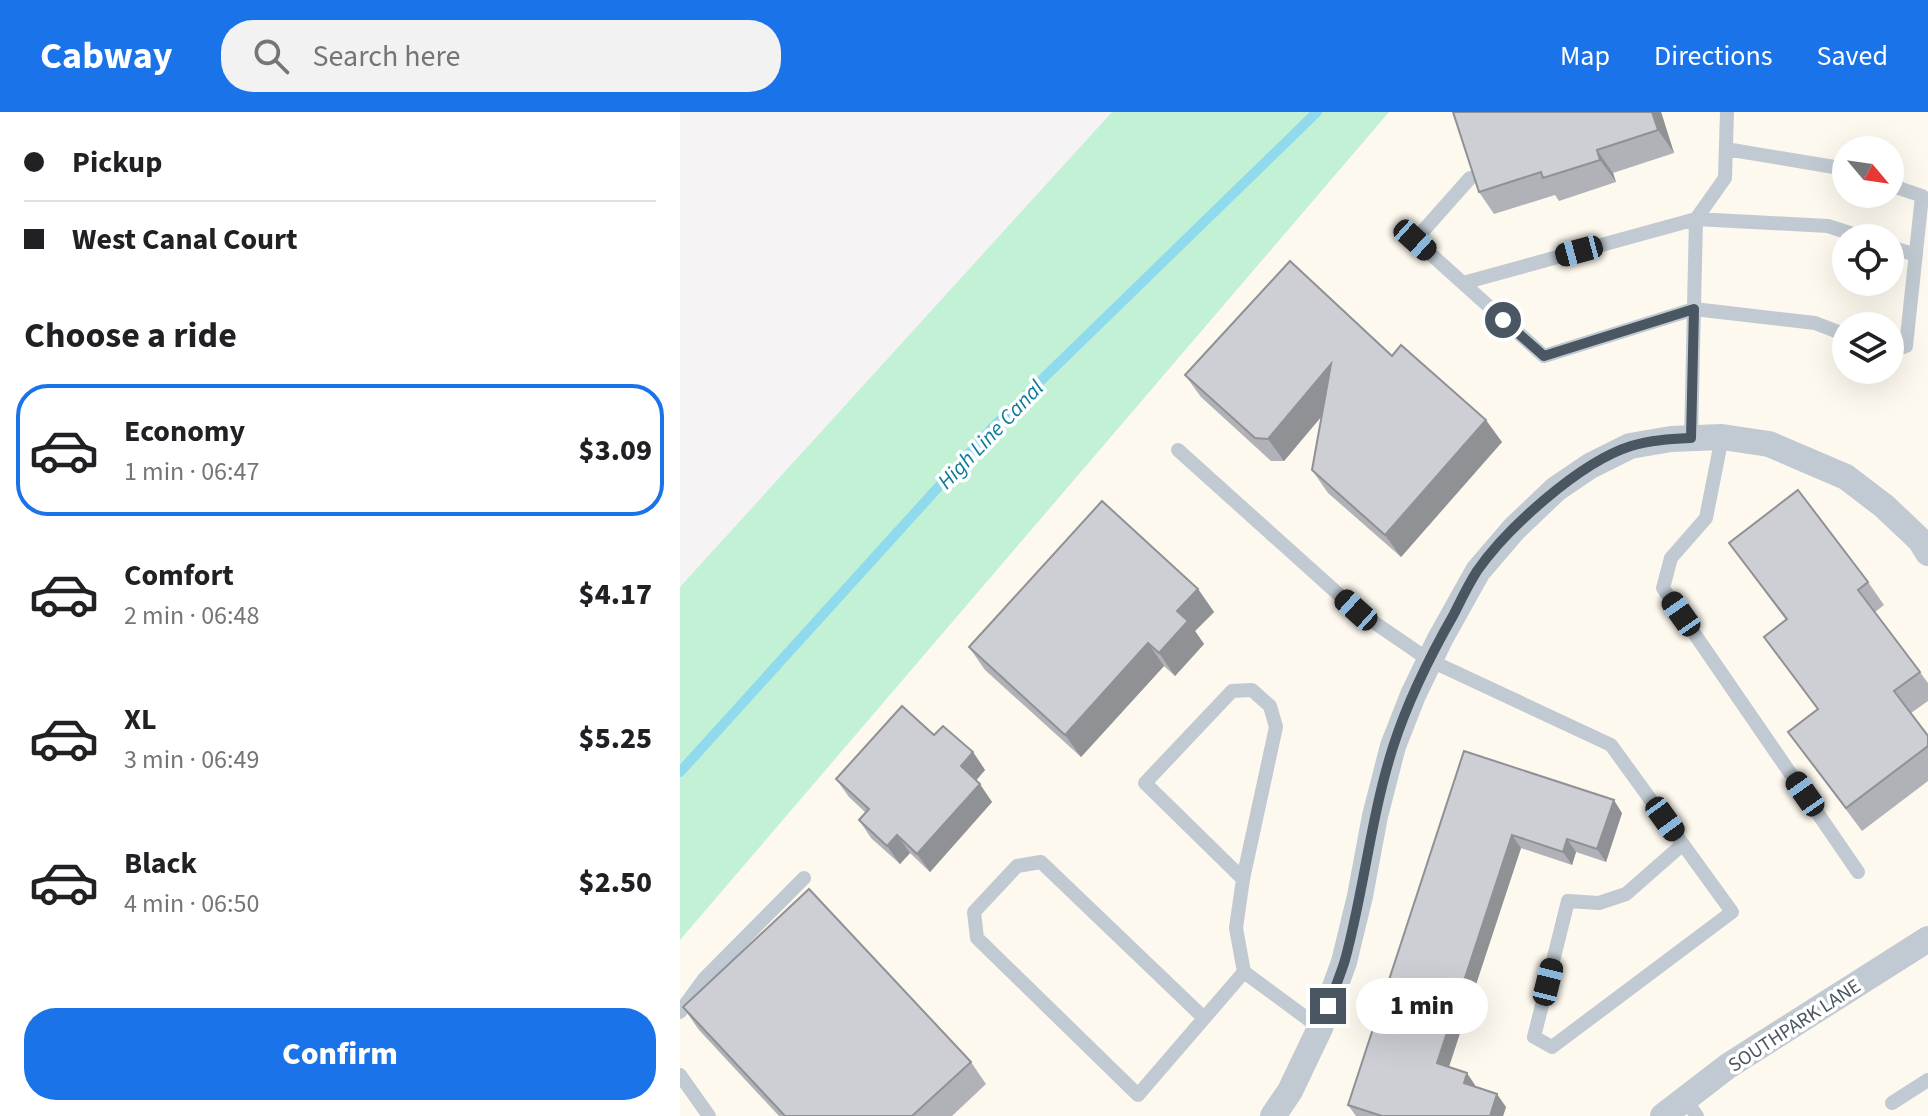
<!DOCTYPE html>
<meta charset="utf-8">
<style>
:root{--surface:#fff;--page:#f2f2f2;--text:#202124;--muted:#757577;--line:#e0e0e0;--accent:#1a73e8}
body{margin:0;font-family:"Source Sans 3",sans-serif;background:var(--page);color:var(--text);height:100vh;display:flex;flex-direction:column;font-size:30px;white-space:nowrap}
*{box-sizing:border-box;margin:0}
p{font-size:26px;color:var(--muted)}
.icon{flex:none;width:44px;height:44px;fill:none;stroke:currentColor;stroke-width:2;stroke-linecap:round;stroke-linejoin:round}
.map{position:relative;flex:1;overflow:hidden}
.panel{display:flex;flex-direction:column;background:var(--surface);width:680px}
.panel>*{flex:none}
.hud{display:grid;align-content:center;height:176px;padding:0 24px;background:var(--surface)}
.needle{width:52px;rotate:119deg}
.controls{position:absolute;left:1152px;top:24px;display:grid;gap:16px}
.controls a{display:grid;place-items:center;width:72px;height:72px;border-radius:50%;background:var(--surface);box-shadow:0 8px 32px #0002;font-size:40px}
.end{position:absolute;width:36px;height:36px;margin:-18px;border:10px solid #4a5661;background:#fff;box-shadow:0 0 0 4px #fff}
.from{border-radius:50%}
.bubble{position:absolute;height:56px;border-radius:28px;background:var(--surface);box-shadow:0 8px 32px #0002;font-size:26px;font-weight:800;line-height:56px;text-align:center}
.car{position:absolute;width:24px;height:48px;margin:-24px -12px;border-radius:10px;box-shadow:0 0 6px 2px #0007;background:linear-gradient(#222 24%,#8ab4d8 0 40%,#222 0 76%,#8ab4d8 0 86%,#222 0)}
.hud b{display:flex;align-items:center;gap:28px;height:76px;font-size:30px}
.hud b+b{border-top:2px solid var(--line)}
.hud i{width:20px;height:20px;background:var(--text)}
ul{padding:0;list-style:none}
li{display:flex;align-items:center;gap:24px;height:132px;margin:0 16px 12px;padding:0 8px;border:4px solid transparent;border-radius:32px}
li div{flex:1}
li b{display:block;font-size:30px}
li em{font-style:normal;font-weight:800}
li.selected{border-color:var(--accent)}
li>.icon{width:72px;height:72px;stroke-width:1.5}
h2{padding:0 24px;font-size:36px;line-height:96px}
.button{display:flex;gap:16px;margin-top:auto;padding:16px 24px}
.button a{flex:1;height:92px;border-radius:32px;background:var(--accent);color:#fff;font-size:32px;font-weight:800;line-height:92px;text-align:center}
header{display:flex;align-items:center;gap:48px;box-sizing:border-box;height:112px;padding:0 40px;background:var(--accent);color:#fff}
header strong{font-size:38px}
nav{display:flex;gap:44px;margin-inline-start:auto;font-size:28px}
.search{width:560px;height:72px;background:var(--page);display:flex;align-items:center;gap:20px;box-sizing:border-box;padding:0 28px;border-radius:32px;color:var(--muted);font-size:30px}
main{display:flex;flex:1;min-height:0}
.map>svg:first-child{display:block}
.commercial{fill:#fdf9ef;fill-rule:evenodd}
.green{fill:#c3f1d5}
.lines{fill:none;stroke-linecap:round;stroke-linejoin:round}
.stream{stroke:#90daee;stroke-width:10}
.service{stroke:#c1cad2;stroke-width:14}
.minor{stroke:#c1cad2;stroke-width:26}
.wall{fill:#b0b2b7}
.shaded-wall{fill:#909195}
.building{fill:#cdcfd5;stroke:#909195;stroke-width:2}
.route{stroke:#4a5661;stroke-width:10}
.labels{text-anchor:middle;stroke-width:7;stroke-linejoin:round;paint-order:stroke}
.street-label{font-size:20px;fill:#4a5661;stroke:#fff}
.water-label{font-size:22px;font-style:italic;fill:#0c7c9b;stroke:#fff}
</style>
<header>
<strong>Cabway</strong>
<div class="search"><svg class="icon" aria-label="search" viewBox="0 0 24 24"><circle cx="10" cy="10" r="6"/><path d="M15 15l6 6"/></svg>Search here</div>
<nav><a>Map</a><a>Directions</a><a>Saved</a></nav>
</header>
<main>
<section class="panel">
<div class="hud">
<b><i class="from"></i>Pickup</b>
<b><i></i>West Canal Court</b>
</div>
<h2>Choose a ride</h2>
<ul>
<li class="selected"><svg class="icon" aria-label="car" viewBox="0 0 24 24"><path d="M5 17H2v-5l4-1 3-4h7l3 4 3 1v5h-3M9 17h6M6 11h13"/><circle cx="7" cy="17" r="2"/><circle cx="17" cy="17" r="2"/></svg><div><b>Economy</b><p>1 min · 06:47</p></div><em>$3.09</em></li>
<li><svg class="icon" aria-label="car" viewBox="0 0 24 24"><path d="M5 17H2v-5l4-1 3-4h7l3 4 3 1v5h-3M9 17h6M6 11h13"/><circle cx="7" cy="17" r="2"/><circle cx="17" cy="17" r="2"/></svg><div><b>Comfort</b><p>2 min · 06:48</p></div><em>$4.17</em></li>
<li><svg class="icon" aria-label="car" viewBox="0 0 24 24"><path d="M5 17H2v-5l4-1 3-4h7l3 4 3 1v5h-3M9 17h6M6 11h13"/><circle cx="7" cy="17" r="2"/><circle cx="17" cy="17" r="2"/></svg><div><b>XL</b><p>3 min · 06:49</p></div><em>$5.25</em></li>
<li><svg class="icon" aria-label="car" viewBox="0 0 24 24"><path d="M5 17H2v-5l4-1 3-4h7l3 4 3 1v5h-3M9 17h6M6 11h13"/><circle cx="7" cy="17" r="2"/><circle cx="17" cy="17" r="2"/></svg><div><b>Black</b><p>4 min · 06:50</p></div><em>$2.50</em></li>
</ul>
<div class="button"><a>Confirm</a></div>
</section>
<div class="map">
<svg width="1248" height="1004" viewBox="0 0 1248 1004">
<rect width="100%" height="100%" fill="#f5f3f3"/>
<path class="commercial" d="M709,0H1248V1004H0V828ZM1166,38H1210V82H1166ZM1166,126H1210V170H1166ZM1166,214H1210V258H1166Z"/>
<path class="green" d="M432,0H709L0,828V475Z"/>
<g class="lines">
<path class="stream" d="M0,660L311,317L637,0"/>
<path class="service" d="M1046,37L1166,57
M790,66L735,128L864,244L1014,197L1135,211L1166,223
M1210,73L1242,84L1226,234L1210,240
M1210,135L1236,143
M783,171L1016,107L1148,114L1185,126
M1042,325L1026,406L991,446L983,476L1178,760
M1011,326L1016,107L1045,66L1047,0
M498,338L676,498L749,548L931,633L1052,800L872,935L854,925L888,789L919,791L946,782L1003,732
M563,767L465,671L552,579L572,578L590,594L596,615L563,767L556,816L564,860L640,916
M0,900L24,867L124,766
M524,906L361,750L337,754L294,800L297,826L458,983L564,860
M0,963L29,1004
M1005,987L1017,1004
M1212,991L1248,968"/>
<path class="minor" d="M593,1004L610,979L640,916L664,850L680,784L695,704L713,634L733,583L760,527L798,459L834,417L876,377L910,354L950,334L991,327L1042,325L1089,332L1166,365L1204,394L1240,428L1248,441
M983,1004L1048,954L1248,827"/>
</g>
<path class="wall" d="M981,0L994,41L933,61L936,70L879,89L875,83L814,102L799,80Z
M712,244L822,330L721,445L648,381L632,358L642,304L604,349H591L521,285L505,263Z
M1049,431L1188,470L1204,493L1195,500L1248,571V589L1231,601L1248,624V669L1182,719L1108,620L1138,598L1084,525L1106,508Z
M518,477L534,500L515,519L524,532L495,564L484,554L401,645L305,558L289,535Z
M784,639L942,701L926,750L896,740L892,753L841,736L768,955L795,973V975L826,995L823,1004H676L668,993Z
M293,640L305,658L296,668L312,690L250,760L230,741L220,752L191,726L179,708L186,701L169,685L156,667Z
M3,895L291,950L306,972L272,1004H99L19,918Z"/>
<path class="shaded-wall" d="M972,0H981L994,41L978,18Z
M917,38L933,61L936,70L920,48Z
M651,252L667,274L604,349L588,327Z
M806,308L822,330L721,445L705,423Z
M518,477L534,500L515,519L524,532L495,564L479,541L497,499Z
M468,531L484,554L401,645L385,623Z
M293,640L305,658L293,672L281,654Z
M300,672L312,690L250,760L237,742Z
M934,688L942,701L926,750L917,737Z
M217,723L230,741L220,752L207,734Z
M832,723L841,736L766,964L757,951Z
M887,727L896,740L892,753L883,740Z
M787,961L795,973L792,984L784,971Z
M817,982L826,995L823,1004H810Z"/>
<path class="building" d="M773,0H972L978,18L917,38L920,48L863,66L861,60L799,80Z
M610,149L712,244L721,233L806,308L705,423L632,358L651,252L588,327L575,326L505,263Z
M1118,378L1188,470L1178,478L1240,560L1214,579L1248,624V634L1166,696L1108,620L1138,597L1084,525L1107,507L1049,431Z
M422,389L518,477L497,499L508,509L479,541L468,531L385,623L289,535Z
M222,594L254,623L263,614L293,640L281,654L300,672L237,742L217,723L207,734L179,708L189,697L156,667Z
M784,639L934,688L917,737L887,727L883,740L832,723L757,951L787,961L784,971L817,982L810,1004H702L668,993Z
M129,777L291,950L232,1004H105L3,895Z"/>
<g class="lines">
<path class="route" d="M648,894C654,879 660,864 665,848C684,778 691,704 713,635C728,588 750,544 774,502C781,488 788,473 797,459C827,416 900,350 951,334C970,328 991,327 1011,326L1014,197L864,244L823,208"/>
</g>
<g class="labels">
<g class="street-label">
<text transform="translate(1114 913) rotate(-33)" y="7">SOUTHPARK LANE</text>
</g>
<g class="water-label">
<text transform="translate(310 322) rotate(-46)" y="8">High Line Canal</text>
</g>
</g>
</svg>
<div class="controls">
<a><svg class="needle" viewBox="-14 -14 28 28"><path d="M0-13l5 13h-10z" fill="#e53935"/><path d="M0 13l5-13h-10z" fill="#757577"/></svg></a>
<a><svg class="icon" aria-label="locate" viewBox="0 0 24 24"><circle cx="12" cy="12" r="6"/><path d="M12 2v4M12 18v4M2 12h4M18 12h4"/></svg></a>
<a><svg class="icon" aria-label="layers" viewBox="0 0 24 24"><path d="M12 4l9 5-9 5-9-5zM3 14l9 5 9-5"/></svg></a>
</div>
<i class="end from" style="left:823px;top:208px"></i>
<i class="end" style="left:648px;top:894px"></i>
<div class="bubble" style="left:676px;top:866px;width:132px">1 min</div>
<i class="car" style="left:735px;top:128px;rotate:132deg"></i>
<i class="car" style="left:899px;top:139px;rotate:255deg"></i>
<i class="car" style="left:676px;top:498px;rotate:312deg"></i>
<i class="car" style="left:1001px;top:502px;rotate:325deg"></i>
<i class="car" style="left:1125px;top:682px;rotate:325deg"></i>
<i class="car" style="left:985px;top:707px;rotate:144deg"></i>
<i class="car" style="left:868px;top:870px;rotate:14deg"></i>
</div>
</main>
